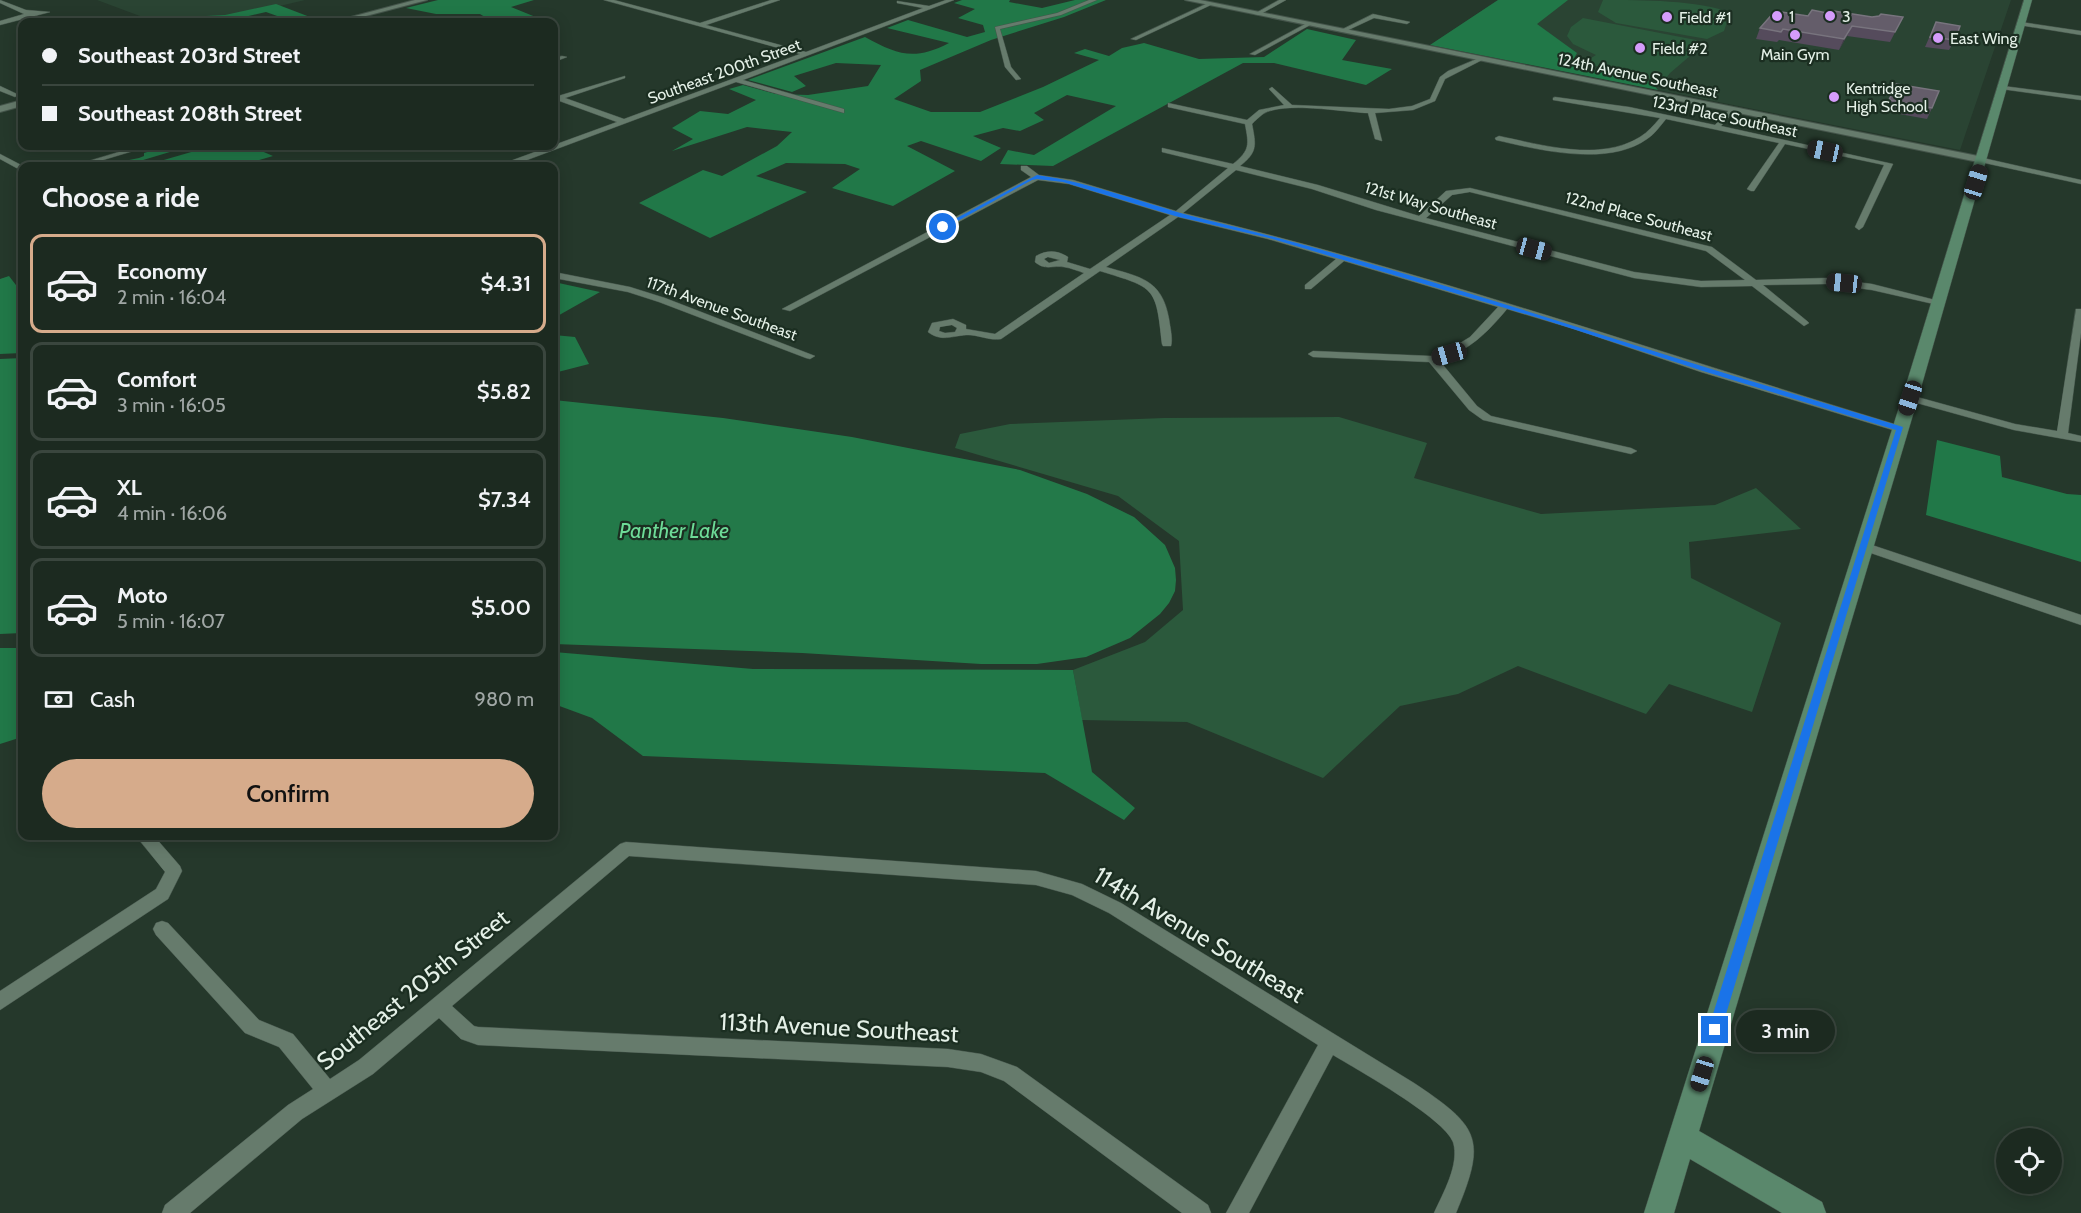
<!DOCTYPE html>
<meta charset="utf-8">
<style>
:root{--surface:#1c2a20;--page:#253229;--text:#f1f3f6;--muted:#a0a7a5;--line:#3a463e;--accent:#d6ab8b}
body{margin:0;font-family:Cabin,sans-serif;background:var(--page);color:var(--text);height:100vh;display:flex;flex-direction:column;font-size:22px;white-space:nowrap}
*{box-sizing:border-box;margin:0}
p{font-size:20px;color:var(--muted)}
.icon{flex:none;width:33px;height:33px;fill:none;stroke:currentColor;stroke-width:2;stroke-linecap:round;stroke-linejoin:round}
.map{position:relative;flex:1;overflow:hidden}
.drawer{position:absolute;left:18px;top:162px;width:540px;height:678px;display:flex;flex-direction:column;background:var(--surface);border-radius:12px;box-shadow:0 3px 15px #0003,0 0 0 2px var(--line)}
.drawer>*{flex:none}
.hud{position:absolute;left:18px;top:18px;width:540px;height:132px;border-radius:12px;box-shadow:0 3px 15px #0003,0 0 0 2px var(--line);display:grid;align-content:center;height:132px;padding:0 24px;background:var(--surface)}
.tools{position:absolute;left:1996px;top:1128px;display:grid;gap:12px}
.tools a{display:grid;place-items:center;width:66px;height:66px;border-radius:50%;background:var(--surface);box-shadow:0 3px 15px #0003,0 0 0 2px var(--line);font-size:30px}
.end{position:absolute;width:27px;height:27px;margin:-14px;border:8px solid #1a73e8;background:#fff;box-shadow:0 0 0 3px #fff}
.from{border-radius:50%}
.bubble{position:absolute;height:42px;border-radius:21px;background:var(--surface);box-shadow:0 3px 15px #0003,0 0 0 2px var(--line);font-size:20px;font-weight:600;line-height:42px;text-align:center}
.car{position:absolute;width:18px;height:36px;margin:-18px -9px;border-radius:8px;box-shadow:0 0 4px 2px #0007;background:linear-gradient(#222 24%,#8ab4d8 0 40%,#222 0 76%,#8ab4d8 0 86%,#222 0)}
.hud b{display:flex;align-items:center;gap:21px;height:57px;font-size:22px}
.hud b+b{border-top:2px solid var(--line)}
.hud i{width:15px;height:15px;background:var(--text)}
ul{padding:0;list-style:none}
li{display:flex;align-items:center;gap:18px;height:99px;margin:0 12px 9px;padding:0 12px;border:3px solid var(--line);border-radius:12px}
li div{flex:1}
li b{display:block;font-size:22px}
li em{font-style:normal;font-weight:600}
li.active{border-color:var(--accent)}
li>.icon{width:54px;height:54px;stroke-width:1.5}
h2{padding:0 24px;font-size:27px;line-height:72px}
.pay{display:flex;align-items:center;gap:15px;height:66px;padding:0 24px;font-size:22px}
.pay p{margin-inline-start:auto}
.primary-button{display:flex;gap:12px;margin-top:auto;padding:12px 24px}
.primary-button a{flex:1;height:69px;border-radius:36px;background:var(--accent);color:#111;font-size:24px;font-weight:600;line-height:69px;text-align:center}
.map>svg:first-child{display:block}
.built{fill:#2a4433}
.green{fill:#2b593c}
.forest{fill:#217848}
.water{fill:#237949}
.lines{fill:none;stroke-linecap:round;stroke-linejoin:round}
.minor-casing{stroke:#45554b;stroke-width:1}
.tertiary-casing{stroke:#45554b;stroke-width:2}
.secondary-casing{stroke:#45554b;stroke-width:1}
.minor{fill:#667b6c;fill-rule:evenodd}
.tertiary{fill:#667b6c;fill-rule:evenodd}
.secondary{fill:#5a886c;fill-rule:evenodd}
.wall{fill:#554b5c}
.shaded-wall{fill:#3b3c42}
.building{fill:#645d6a;stroke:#78747e;stroke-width:1.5}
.route{fill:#1a73e8}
.poi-dot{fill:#d59cfb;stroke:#1b2e21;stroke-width:2}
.labels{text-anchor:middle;stroke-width:4.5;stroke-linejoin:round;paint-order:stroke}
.far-poi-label{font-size:16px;fill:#e4f0e7;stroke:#1b2e21;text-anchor:start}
.far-street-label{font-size:16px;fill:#e4f0e7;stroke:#1b2e21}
.water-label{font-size:21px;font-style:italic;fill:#6ddb97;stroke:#1b2e21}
.near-street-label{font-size:24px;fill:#e4f0e7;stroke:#1b2e21}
</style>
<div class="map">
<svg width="2081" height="1213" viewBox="0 0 2081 1213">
<rect width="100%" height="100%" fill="#25382b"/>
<path class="built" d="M97,0H305L212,22H156Z
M1498,0H2011L1960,150L1430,45Z"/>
<path class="green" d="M1603,0C1642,0 1698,0 1732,13L1724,21L1727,22L1724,31L1707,39L1616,23L1598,12Z
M1583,18L1696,40L1704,44L1670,73L1663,82L1583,63L1596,55L1573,44L1567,36L1571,27Z
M1339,417L1427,443L1414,478L1541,514L1715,505L1756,488L1801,529L1689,542L1691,578L1781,623L1752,712L1669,684L1646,714L1518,666L1458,694L1400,706L1323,778L1187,722L1082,720L1073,670L1145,642L1183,610L1179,541L1118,496L955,448L960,434L1010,424L1164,418Z"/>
<path class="forest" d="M438,0H534L511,7L548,22H493L480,14H436L406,8Z
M962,0H1010L1009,2L1042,8L1075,0H1106L1064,17L991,40L920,70L921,81L894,99L931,112H980L1043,87L1099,60L1074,53L1085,49L1109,56L1122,48L1144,43L1199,59L1264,57L1307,29L1356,40L1342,60L1392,69L1366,85L1274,63H1243L1053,166L1000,164L1008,150L1034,155L1116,106L1067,95L1034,113L1044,120L1020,131L1003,128L973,136L1001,148L981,161L921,141L907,146L955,171L893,206L832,188L860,169L845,164L786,163L756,176L807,192L710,238L639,203L703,170L722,176L777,146L792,132L747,127L672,151L693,139L672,128L700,111L728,114L756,100L729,89L743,85L776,94L808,95L868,86L881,65L836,63L794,76L806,86L792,92L748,80L865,37C898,55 914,61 949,43L887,28L908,20L967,37L985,32L983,25L958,18L975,9L954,3Z
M1498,0H1568L1537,24L1577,53L1572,62L1577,66L1651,82L1658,90L1430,45Z
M276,4L323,22H294L266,12L223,22H155L148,19L225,15Z
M212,146H250L273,156L238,166H143Z
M9,276L19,289L22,288V353L0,354V279Z
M554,282L600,292L554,318Z
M554,335L575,337L589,364L554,373Z
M1937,440L2000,456L2002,477L2067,494L2081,495V562L1926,515Z
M0,648H22V737L0,744Z
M554,652L753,669L1073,670L1092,772L1135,808L1124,820L1045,773L643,756L592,718L554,704Z"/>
<path class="water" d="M167,146H185L180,149L123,166H99L139,158L144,156V153Z
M22,358V633L0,634V359Z
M554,400L723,418L852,437L1020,470L1087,494L1134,517L1165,545L1175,568L1176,580L1175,591L1169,603L1160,614L1130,638L1086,657L1037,664H981L802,653L554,644Z"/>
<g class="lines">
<g class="minor-casing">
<path id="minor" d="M0,0L26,10L50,12L0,25V21L24,14L0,3Z
M604,0H614L700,23L771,0H780L706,25L806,52L923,8L897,3V1L929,6L946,0H954L743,80L844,109V113L736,82L511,166H501L502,164L617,122L554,99V95L558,96L625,76V78L565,98L624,119L800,54Z
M1089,0H1097L1061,15L1000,29L1011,67L1021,79L1016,80L1005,67L995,27L1057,13Z
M1279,0H1286L1259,15L1254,14Z
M1208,3L1213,4L1136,40L1131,39Z
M1373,14L1410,22L1407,24L1374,18L1344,32L1339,31Z
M2021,22L2081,31V35L2019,25Z
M1307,23L1312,24L1255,55L1250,54Z
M562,56L567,57L554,62V58Z
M1479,58L1484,59L1445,79L1435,101L1413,110L1375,113L1382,141L1375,139L1368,113C1342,112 1284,101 1263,114C1259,117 1255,121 1252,124C1256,145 1258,152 1240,166L1318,185L1419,216L1446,191L1470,188L1712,247L1756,280L1826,278L1872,284L1943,302L1938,305L1872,290L1826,284L1763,285L1807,321L1809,323L1804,326L1752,286L1701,287L1634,278L1376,210L1312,189L1236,170L1183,213C1427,272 1664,354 1904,427V431H1896L1701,372L1574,329L1507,309C1487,333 1469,351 1439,360L1477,406L1491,416L1631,448L1637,451L1631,454L1483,420L1469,410L1429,362L1313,357L1308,354L1313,351L1431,356L1452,348L1470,337L1498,307L1344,261L1311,289H1305V285L1336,259L1268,239L1178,217L1106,267C1140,277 1162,279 1169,319C1170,327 1173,338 1171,346H1163L1162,344C1156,286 1155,288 1100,271L1001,339C989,341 977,334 966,335C952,336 941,342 928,332L932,323L953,319L966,325V329L995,334L1084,273C1078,271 1071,268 1064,267C1053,265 1045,271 1035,262L1036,256C1047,250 1057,250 1068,257L1067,262L1090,269L1170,215L1069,184L1038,180L790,311L782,309L1031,177L1021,170V166H1027L1039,175L1073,180L1176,211L1228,168L1162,152V148L1233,164C1250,150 1249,145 1245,124L1168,107V103L1247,120L1259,110L1284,105L1269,89L1272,87L1292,105L1389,109L1412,106L1430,99L1440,77L1448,71ZM1470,192L1706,251L1745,280L1701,281L1634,272L1426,218L1452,195ZM1048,257L1060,260L1049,263L1044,259ZM952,325L957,328L955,332L945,333L939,331L940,327Z
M0,86L17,94L18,95L15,97L0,91Z
M2003,86L2081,96V100L2001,89Z
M1555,97L1629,107L1715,125L1732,107L1736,109L1721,126L1893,164L1863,227L1859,230L1855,227L1884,165L1785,144L1754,191H1751L1747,189L1779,143L1666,119C1660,126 1655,134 1647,139C1608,167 1539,150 1496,140L1495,138L1499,136C1542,145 1600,162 1640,137C1648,132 1654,125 1660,118L1553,100V98Z
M139,146H150L83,166H72Z
M0,154L23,166L22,171L0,159Z
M1983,158L2081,180V184L1980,162L1979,160Z
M554,272L630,287L665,298L815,356L810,359L806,358L659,302L628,292L554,278Z
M2076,309H2081V333L2068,433L2081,436V442L2014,430L1906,400L1905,398L1910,395L2015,424L2057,431Z
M1863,542L2081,615V625L1859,549L1857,546L1859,543Z
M136,836H154L180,866L182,871L168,899L0,1010V991L156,889L165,872Z
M626,842L1036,871L1082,884L1121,903L1414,1083C1480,1127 1487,1139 1456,1213H1434C1443,1193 1460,1164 1453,1142C1444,1118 1358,1070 1333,1055L1249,1213H1226L1318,1045L1109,913L1072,895L1036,885L629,856L452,1006L474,1026L478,1027L948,1049L981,1054L1017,1067L1208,1205L1211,1213H1182L1004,1081L981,1072L948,1067L478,1045L461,1039L439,1018L373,1074L302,1119L190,1213H162L165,1205L288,1105L313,1089L279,1047L245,1033L156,935L153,929L156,923L162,921L168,923L259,1020L293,1034L330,1079L359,1060L620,844Z"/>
</g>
<g class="tertiary-casing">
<path id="tertiary" d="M415,0H427L343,22H332Z
M1185,0H1200L1983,157L1988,160L1983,163Z
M22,100V106L0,112V106Z"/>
</g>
<g class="secondary-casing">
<path id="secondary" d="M2024,0H2032L1918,398L1699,1131L1822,1202L1826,1213H1782L1690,1159L1674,1213H1644L1902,398Z"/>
</g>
<use href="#minor" class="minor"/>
<use href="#tertiary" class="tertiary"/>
<use href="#secondary" class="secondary"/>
</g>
<path class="wall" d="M1832,14L1872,17H1903L1890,42L1847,36L1839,50L1779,40L1777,42L1756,39L1760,28L1808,16Z
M1936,22L1955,40L1949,50L1925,47Z
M1896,84L1932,108L1927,119L1883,111Z"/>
<path class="shaded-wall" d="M1852,26L1847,36L1839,50L1844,39Z"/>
<path class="building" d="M1812,10L1832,14L1834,11L1872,17L1879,16L1881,14L1903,17L1895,32L1852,26L1844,39L1783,29L1781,32L1760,28L1775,11L1808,16Z
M1936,22L1960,26L1955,40L1930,37Z
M1896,84L1939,91L1932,108L1889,100Z"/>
<path class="route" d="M1037,175C1094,183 1148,205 1203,219C1374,260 1540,316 1708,368C1773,388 1838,407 1903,427L1720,1034L1715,1036L1710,1034L1708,1030L1896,430L1703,371L1539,318L1269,238L1175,216L1063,182L1037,179L1032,180L945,228L940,227Z"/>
<g class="poi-dot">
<circle cx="1777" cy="16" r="6"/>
<circle cx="1830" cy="16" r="6"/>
<circle cx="1667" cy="17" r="6"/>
<circle cx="1795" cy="35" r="6"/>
<circle cx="1938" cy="38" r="6"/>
<circle cx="1640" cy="48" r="6"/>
<circle cx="1834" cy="97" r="6"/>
</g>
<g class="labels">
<g class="far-poi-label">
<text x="1789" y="22">1</text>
<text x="1842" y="22">3</text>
<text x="1679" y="23">Field #1</text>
<text x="1950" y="44">East Wing</text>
<text x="1652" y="54">Field #2</text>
<text x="1795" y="60" text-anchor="middle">Main Gym</text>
<text x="1846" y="94">Kentridge<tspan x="1846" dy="18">High School</tspan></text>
</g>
<g class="far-street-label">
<text transform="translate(724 71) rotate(-20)" y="6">Southeast 200th Street</text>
<text transform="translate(1638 75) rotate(12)" y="6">124th Avenue Southeast</text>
<text transform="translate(1725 116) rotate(12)" y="6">123rd Place Southeast</text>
<text transform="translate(1431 205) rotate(16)" y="6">121st Way Southeast</text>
<text transform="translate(1639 216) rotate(15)" y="6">122nd Place Southeast</text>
<text transform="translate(722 308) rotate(20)" y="6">117th Avenue Southeast</text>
</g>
<g class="water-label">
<text x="674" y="538">Panther Lake</text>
</g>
<g class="near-street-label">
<text transform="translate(1199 935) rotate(31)" y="8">114th Avenue Southeast</text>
<text transform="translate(413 990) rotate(-39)" y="8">Southeast 205th Street</text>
<text transform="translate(839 1028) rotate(3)" y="8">113th Avenue Southeast</text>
</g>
</g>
</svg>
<div class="tools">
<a><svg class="icon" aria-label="locate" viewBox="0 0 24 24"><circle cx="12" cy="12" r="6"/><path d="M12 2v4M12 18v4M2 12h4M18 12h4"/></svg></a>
</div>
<i class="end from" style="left:943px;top:227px"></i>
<i class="end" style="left:1715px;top:1030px"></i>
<div class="bubble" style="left:1736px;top:1010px;width:99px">3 min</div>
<i class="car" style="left:1825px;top:151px;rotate:282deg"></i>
<i class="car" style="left:1976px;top:182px;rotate:17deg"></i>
<i class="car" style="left:1534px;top:249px;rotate:105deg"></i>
<i class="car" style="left:1844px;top:283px;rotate:276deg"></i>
<i class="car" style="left:1449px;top:354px;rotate:254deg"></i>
<i class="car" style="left:1910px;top:398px;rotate:198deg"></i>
<i class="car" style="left:1702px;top:1074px;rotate:197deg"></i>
<div class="hud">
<b><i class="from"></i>Southeast 203rd Street</b>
<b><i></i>Southeast 208th Street</b>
</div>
<section class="drawer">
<h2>Choose a ride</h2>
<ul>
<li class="active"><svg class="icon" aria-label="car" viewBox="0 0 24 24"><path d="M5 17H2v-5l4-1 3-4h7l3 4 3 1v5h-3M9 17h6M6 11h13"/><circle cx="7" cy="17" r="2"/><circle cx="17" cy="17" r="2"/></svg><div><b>Economy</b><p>2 min · 16:04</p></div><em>$4.31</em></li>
<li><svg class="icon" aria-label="car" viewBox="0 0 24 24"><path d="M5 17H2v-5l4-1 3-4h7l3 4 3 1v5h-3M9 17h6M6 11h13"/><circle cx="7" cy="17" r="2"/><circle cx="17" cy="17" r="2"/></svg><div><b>Comfort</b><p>3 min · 16:05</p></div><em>$5.82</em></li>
<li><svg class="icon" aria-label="car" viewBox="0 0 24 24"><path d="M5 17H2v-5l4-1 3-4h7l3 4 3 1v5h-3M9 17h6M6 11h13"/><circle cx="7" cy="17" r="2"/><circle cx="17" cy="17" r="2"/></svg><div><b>XL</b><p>4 min · 16:06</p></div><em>$7.34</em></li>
<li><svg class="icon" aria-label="car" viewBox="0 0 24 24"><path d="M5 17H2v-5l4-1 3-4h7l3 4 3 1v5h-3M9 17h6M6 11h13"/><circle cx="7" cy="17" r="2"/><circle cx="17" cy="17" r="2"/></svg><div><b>Moto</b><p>5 min · 16:07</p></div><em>$5.00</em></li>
</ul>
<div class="pay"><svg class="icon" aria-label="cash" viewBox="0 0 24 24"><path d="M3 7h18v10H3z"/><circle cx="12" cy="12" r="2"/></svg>Cash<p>980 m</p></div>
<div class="primary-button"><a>Confirm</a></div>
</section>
</div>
